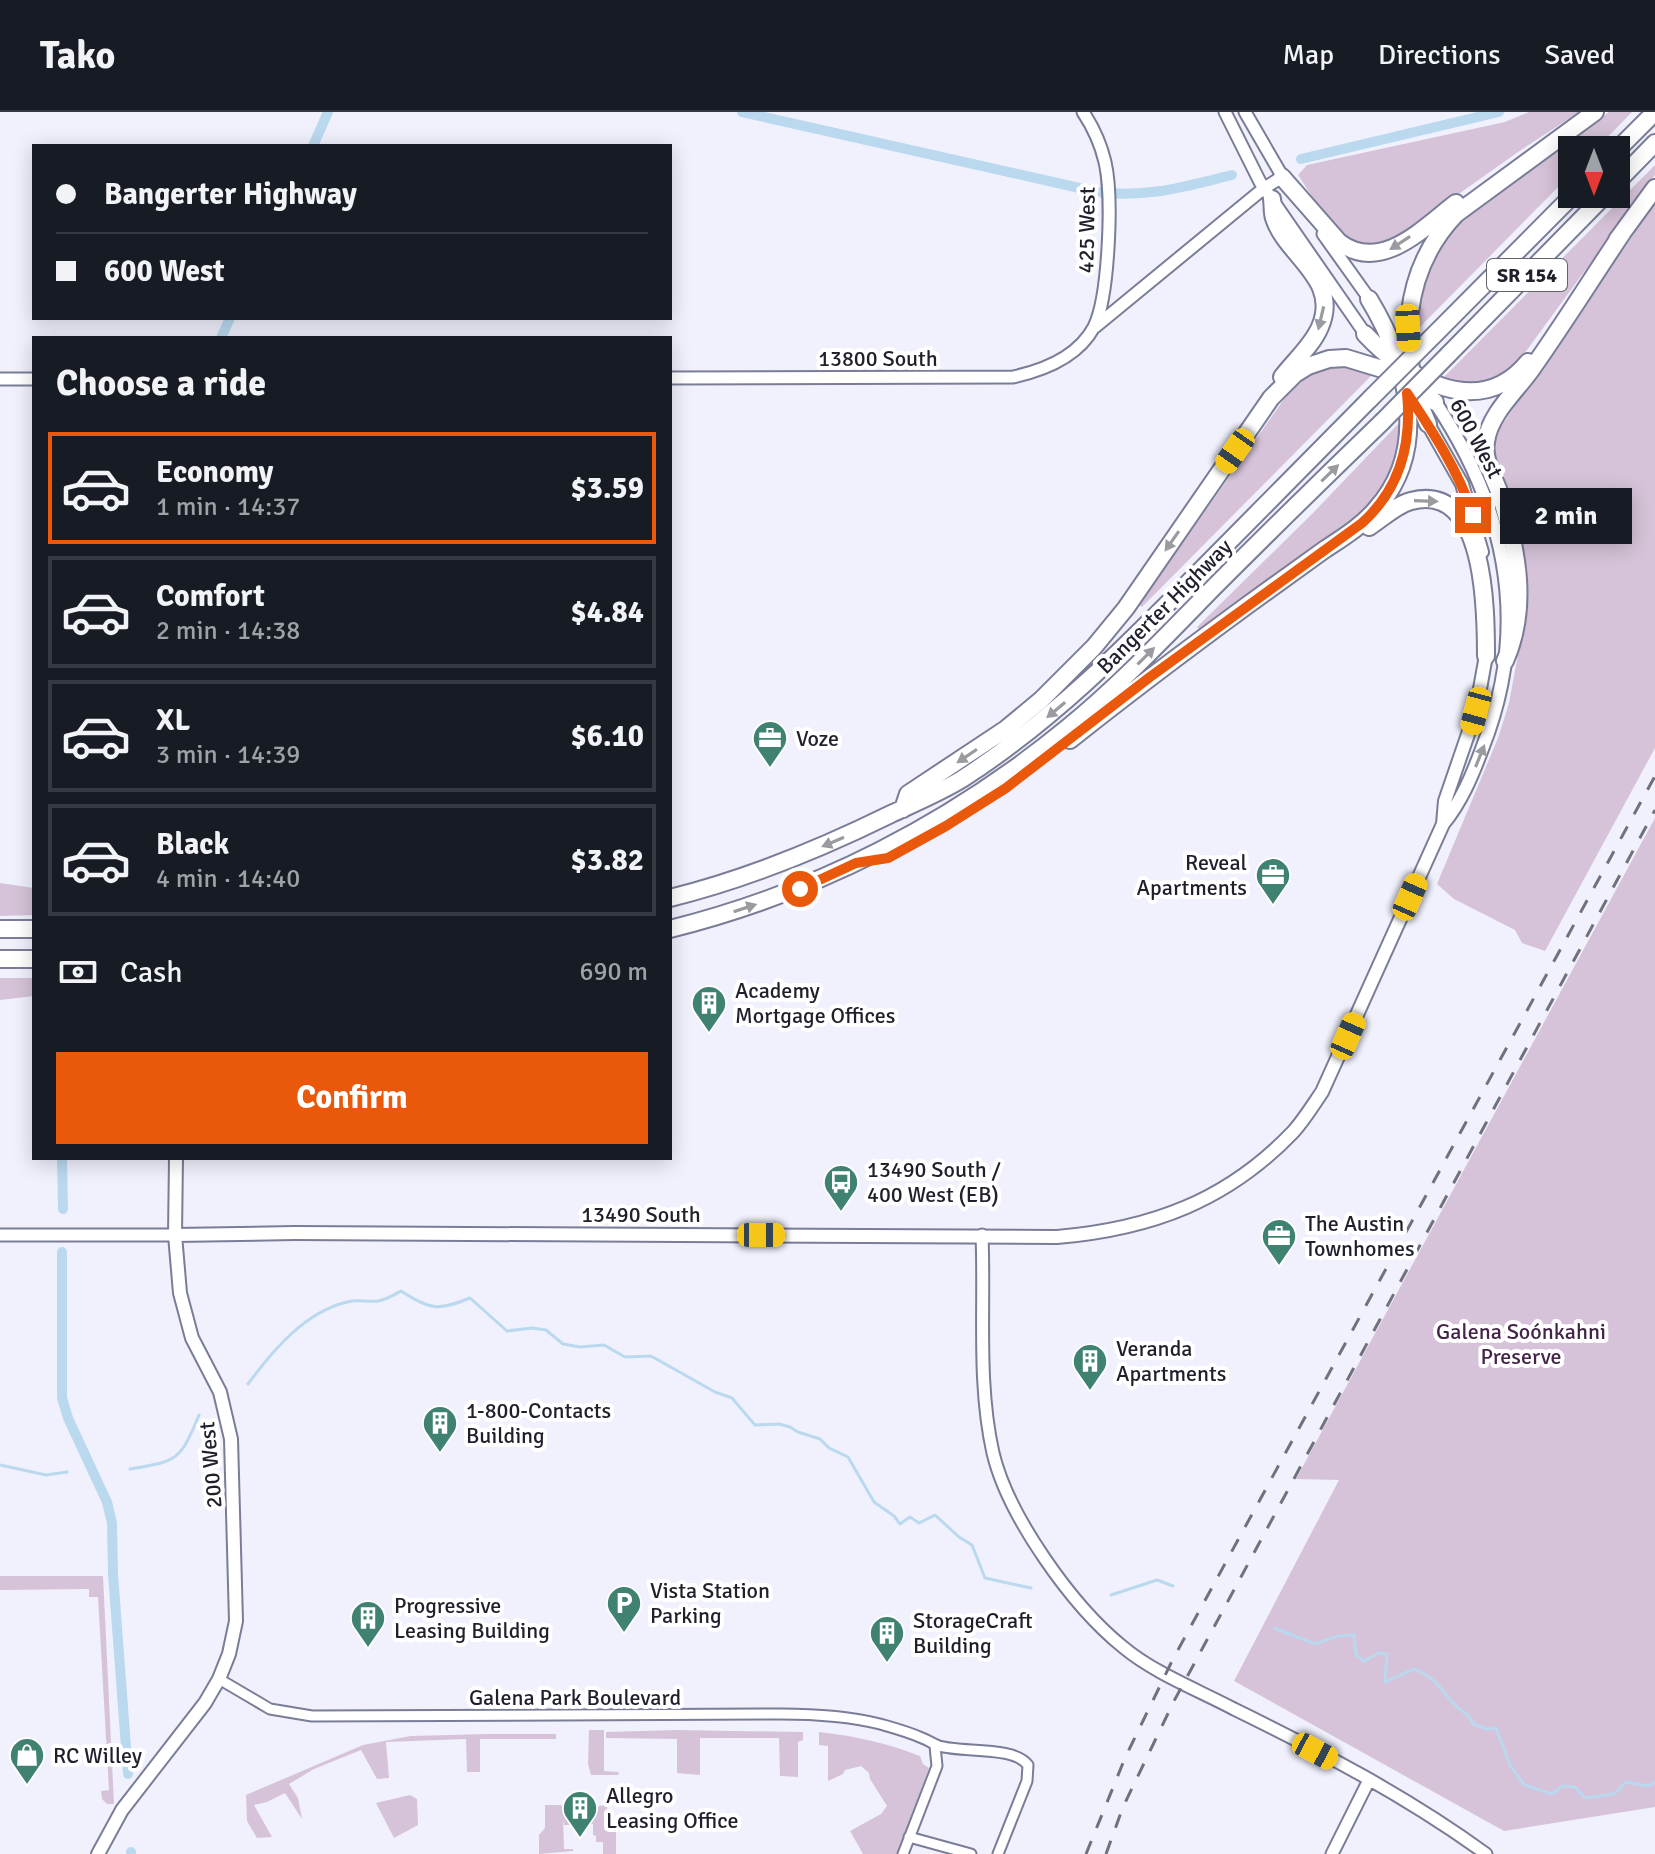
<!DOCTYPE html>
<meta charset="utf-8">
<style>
:root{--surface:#171b24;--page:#242831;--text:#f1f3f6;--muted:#9ea1a6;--line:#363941;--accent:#ea580c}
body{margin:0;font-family:Signika,sans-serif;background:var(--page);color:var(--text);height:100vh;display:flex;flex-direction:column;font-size:30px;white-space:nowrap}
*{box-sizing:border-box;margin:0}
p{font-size:26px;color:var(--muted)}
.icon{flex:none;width:44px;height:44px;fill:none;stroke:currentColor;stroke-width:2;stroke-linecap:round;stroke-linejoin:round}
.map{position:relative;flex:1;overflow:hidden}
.details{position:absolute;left:32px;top:224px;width:640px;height:824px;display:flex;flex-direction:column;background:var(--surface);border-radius:0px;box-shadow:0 4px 20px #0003}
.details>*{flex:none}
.guide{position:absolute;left:32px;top:32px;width:640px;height:176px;border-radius:0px;box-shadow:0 4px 20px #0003;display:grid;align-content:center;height:176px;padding:0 24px;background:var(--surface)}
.needle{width:52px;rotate:180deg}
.controls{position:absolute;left:1558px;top:24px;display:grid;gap:16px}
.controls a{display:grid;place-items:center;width:72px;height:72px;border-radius:0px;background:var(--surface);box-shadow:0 4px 20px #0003;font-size:40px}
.end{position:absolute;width:36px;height:36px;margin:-18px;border:10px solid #ea580c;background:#fff;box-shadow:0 0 0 4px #fff}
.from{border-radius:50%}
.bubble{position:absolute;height:56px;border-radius:0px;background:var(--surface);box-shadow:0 4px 20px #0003;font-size:26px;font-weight:700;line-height:56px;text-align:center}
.car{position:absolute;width:24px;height:48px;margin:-24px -12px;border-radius:10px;box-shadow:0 0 6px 2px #0007;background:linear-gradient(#f5c518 24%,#345 0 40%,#f5c518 0 76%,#345 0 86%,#f5c518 0)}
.guide b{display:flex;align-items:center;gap:28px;height:76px;font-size:30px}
.guide b+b{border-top:2px solid var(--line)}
.guide i{width:20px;height:20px;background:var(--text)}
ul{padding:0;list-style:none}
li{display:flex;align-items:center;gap:24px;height:112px;margin:0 16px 12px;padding:0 8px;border:4px solid var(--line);border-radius:0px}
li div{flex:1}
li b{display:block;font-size:30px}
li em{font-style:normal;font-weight:700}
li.active{border-color:var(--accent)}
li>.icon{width:72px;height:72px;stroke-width:1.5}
h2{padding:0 24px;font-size:36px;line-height:96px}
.pay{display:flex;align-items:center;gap:20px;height:88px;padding:0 24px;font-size:30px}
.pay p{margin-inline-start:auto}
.button{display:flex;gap:16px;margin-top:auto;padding:16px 24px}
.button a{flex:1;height:92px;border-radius:0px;background:var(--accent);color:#fff;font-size:32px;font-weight:700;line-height:92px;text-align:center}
header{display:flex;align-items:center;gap:48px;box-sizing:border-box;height:112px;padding:0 40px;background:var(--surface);border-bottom:2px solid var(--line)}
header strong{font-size:38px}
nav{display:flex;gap:44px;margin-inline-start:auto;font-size:28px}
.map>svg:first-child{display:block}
.green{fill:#d6c3d9}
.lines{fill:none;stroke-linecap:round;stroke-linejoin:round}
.stream{stroke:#bad9ef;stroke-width:3}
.canal{stroke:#bad9ef;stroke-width:10}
.minor-casing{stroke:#797d97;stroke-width:13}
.tertiary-casing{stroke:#797d97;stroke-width:15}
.secondary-casing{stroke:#797d97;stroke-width:16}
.motorway-casing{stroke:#797d97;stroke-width:20}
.minor{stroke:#fff;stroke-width:9}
.tertiary{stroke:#fff;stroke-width:11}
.secondary{stroke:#fff;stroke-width:12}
.motorway{stroke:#fff;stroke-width:16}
.rail{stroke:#70717c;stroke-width:3;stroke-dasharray:14 14;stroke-linecap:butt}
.motorway-bridge-casing{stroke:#797d97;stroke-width:20;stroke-linecap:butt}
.motorway-bridge{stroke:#fff;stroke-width:16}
.oneway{fill:#9a9ba0}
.route{stroke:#ea580c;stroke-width:10}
.labels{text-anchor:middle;stroke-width:8;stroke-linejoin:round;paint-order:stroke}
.shield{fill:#fff;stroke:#62636b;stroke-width:2}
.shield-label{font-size:20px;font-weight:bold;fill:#1f202b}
.street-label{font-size:22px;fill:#1f202b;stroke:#fff}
.poi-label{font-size:22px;fill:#1f202b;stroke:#fff;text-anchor:start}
.park-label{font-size:22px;fill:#432448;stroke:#fff}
</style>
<header>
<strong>Tako</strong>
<nav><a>Map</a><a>Directions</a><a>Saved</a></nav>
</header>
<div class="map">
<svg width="1655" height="1742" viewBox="0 0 1655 1742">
<rect width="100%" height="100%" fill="#f0f1fd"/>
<path class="green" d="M1529,0H1579L1518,40L1391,130C1341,145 1322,98 1298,63L1307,53L1505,10Z
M1609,0H1632L1595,38H1572V61L1417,218C1417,138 1460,108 1518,66C1549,44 1579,22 1609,0Z
M1655,53V63L1521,246C1501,266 1472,280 1444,265Z
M1655,91V636L1545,839L1522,831L1515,818L1454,787L1437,772L1498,626L1509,591L1523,515L1492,347L1493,326Z
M1327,255H1353L1374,261L1142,495L1139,493L1289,280L1300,269Z
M1400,310C1398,343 1389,370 1366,396L1199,518L1197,515L1312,402Z
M1655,706V1695L1504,1719L1234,1569L1339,1368L1296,1367Z
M0,771L34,776V803L0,804Z
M0,866H34V884L0,888Z
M0,1464H103L114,1692H107L102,1687L101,1679L109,1678L98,1485H89V1477L0,1478Z
M589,1618H604V1659L619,1660L618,1663H591L588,1652Z
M677,1618L803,1620V1628L798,1630V1665L780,1664L779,1626H700V1663L677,1661V1627L606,1626V1620Z
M819,1620C855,1624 887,1631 920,1644L923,1652L929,1656L897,1742H863L850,1719L881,1702L887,1694L870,1667L869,1661L861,1654L845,1658L843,1662L828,1669V1634L819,1633Z
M487,1622H556V1627H480V1660H467L466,1627L386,1630L389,1666L377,1667L361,1638L314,1657L289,1672L298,1686L302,1707L285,1681L267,1690L254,1693L272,1725L257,1726L247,1709L246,1683L363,1633L411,1624Z
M410,1683L417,1687L418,1713L394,1726L376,1691Z
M545,1693H561L568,1698L567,1701L570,1698C584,1702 593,1693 607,1693L608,1712L616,1719V1742H603V1730H596V1724L593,1723V1712L574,1710L573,1713H564L563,1707L564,1737H573V1739L539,1742V1723L545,1716Z"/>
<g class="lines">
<path class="stream" d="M248,1272C273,1238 305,1200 347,1190C357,1187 368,1190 378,1189C386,1188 394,1183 401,1179C431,1198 438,1199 470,1186L507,1219L532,1216L546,1218L563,1232L580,1235L604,1233L625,1245L651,1244L715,1280L732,1286L755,1313L779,1312L790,1315L798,1320L820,1327L829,1336L848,1345L874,1390L894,1404L900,1412L910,1405L919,1411L935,1403L959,1425L972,1433L985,1466L1031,1476
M0,1353L46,1363L67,1360
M130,1357C178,1349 180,1349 199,1303
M1111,1483L1157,1468L1173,1474
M1274,1516L1315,1532L1338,1524L1354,1523L1356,1543L1364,1549L1379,1541L1387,1542L1385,1570L1414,1557C1435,1565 1441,1578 1455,1593C1463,1601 1469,1601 1473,1612L1487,1617L1496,1616L1510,1653L1524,1673L1552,1682L1562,1674L1575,1675L1585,1686L1614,1682L1626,1670L1649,1674L1655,1670"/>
<path class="canal" d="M742,0L1097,80C1148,86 1183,75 1232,63
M313,34L328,0
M1301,47L1499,0
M221,226L230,206
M62,1046L63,1097
M62,1140V1286L68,1306L107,1390L112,1411L113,1462L128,1662
M131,1740V1742"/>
<g class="minor-casing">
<path id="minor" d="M219,1567L270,1597L312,1604L781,1602C814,1602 848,1604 880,1612C894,1616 909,1620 922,1626C928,1628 933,1632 939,1634C963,1641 1014,1634 1028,1653L1027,1669L998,1742
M909,1725L971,1742
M903,1742L937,1654L935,1634"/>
</g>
<g class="tertiary-casing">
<path id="tertiary" d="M1225,0L1260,70L1368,226
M1245,0L1285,69
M1323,122L1373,192
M1095,215L1263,77L1282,65
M670,266L1013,265C1045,258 1078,245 1094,215C1109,185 1113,84 1105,50C1101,33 1093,15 1083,0
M0,267H34
M0,1123H175
M982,1123C985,1195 977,1270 993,1341C1008,1404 1072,1494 1123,1535C1154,1561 1198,1578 1234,1597C1320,1639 1408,1685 1486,1742
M1332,1742L1369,1668"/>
</g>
<g class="secondary-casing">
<path id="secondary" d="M1428,312L1462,372L1482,440
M1443,712L1445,689L1476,599L1487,538
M175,1123L295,1121L1057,1125C1151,1117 1227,1089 1293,1020C1304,1008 1313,993 1322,980L1443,712C1461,690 1472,664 1482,637C1531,514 1507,398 1435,290
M98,1742L122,1698L205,1591L219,1567L229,1542L236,1509L231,1327L220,1280L192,1226L180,1181L175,1123L176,1046"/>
</g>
<g class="motorway-casing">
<path id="motorway" d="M1616,39L1655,0
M1282,65L1339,130C1381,162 1423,116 1456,91
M1616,71L1655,31
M1272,87C1273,93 1272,100 1274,106C1286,144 1341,167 1320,215C1312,234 1294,249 1282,265
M1617,128L1655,76
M1436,221L1574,82
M1365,222C1406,266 1479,310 1528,250
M1448,243L1606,82
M1428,312C1396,242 1402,158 1456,102L1595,0
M1369,415C1383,406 1396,393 1411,389C1486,369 1486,499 1486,544
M1505,549C1529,495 1517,436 1500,382C1494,365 1483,348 1486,330C1489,303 1516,279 1531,258C1563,213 1592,166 1623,120
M1070,628C1129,581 1189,536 1249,492C1274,474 1299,456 1324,438C1342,426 1362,414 1376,397C1431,336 1407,250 1369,187
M903,697L908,682L1006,617L1041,588L1094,535L1126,496L1271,286L1295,262L1308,254L1329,247L1346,246L1402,263L1435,290
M670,786C747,767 820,737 891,702C915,691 939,681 962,667C1051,610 1125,535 1199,460C1256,402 1313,345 1370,287
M0,817H34
M670,817C815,781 950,712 1066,617C1119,574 1166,524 1214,475C1270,419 1326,364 1382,310
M0,847H34"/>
</g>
<use href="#minor" class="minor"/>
<use href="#tertiary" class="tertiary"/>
<use href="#secondary" class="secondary"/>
<use href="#motorway" class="motorway"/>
<path class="rail" d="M1086,1742L1125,1646L1173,1547L1655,664
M1106,1742L1123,1695L1174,1589L1655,698"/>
<g class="motorway-bridge-casing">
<path id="motorway-bridge" d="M1370,287L1436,221
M1382,310L1448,243"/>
</g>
<use href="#motorway-bridge" class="motorway-bridge"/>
</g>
<defs><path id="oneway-solid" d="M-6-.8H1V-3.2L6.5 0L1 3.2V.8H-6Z" transform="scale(2)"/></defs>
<g class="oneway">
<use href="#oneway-solid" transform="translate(1400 131) rotate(147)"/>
<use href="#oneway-solid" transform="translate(1321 206) rotate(103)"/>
<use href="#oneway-solid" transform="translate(1330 361) rotate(-44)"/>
<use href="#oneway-solid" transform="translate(1426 389) rotate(2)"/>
<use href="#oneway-solid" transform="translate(1172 429) rotate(125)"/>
<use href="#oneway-solid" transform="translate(1146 544) rotate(-45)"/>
<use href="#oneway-solid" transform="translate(1056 598) rotate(140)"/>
<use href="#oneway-solid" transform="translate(967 644) rotate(146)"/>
<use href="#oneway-solid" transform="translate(1480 644) rotate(-68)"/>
<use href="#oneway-solid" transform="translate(833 730) rotate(157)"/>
<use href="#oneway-solid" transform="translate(745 796) rotate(-18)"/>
</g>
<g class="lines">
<path class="route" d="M800,777L856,751L888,746L946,714L1006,676L1150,565L1362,411C1401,376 1412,331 1407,281C1433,320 1458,358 1473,403"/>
</g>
<defs>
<g id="office-pin" transform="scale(1.8)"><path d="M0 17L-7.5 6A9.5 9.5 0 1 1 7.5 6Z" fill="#408272" stroke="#fff"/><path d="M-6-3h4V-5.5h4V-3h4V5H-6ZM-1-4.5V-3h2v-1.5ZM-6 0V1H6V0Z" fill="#fff"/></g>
<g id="building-pin" transform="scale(1.8)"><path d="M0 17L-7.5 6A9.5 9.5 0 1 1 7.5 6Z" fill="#408272" stroke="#fff"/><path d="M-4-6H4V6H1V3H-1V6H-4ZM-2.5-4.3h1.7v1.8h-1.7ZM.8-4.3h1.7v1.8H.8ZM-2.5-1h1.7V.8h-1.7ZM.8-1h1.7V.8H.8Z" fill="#fff"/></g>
<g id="bus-pin" transform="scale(1.8)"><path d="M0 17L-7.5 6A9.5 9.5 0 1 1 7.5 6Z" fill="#408272" stroke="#fff"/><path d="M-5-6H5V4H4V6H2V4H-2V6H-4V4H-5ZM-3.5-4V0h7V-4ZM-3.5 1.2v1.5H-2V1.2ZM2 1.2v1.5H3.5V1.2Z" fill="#fff"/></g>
<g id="parking-pin" transform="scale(1.8)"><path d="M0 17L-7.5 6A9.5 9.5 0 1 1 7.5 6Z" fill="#408272" stroke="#fff"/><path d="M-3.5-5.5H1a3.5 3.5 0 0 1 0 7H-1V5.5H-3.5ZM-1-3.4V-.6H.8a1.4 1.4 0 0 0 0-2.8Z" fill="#fff"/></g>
<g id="shop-pin" transform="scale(1.8)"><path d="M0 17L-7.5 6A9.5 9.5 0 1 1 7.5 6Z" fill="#408272" stroke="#fff"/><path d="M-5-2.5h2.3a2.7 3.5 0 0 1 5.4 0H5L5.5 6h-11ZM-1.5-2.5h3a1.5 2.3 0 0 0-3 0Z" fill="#fff"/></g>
</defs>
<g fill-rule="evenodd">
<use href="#office-pin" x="770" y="626"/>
<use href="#office-pin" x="1273" y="763"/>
<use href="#building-pin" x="709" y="891"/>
<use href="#bus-pin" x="841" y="1070"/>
<use href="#office-pin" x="1279" y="1124"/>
<use href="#building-pin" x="1090" y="1249"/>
<use href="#building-pin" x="440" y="1311"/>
<use href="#parking-pin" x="624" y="1491"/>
<use href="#building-pin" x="368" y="1506"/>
<use href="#building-pin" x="887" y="1521"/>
<use href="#shop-pin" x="27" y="1643"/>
<use href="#building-pin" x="580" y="1696"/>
</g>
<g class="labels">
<rect class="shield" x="1487" y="147" width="80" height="32" rx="6"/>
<g class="shield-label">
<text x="1527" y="170">SR 154</text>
</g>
<g class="street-label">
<text transform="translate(1086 118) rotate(-89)" y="8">425 West</text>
<text x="878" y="254">13800 South</text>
<text transform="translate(1477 326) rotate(62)" y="8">600 West</text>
<text transform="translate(1164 494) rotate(-45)" y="8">Bangerter Highway</text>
<text x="641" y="1110">13490 South</text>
<text transform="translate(210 1353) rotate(-95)" y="8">200 West</text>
<text x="575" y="1593">Galena Park Boulevard</text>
</g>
<g class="poi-label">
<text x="796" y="634">Voze</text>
<text x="1247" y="758" text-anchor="end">Reveal<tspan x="1247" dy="25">Apartments</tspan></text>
<text x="735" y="886">Academy<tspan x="735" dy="25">Mortgage Offices</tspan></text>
<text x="867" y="1065">13490 South /<tspan x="867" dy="25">400 West (EB)</tspan></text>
<text x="1305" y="1119">The Austin<tspan x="1305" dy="25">Townhomes</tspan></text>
<text x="1116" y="1244">Veranda<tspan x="1116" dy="25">Apartments</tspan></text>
<text x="466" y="1306">1-800-Contacts<tspan x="466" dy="25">Building</tspan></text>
<text x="650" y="1486">Vista Station<tspan x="650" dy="25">Parking</tspan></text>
<text x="394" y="1501">Progressive<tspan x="394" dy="25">Leasing Building</tspan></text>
<text x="913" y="1516">StorageCraft<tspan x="913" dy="25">Building</tspan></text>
<text x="53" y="1651">RC Willey</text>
<text x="606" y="1691">Allegro<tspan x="606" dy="25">Leasing Office</tspan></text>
</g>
<g class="park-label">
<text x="1521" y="1227">Galena Soónkahni<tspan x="1521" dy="25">Preserve</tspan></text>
</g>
</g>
</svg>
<div class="controls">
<a><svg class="needle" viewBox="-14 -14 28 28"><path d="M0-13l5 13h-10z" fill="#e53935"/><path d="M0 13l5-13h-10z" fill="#9ea1a6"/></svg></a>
</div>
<i class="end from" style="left:800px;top:777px"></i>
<i class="end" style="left:1473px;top:403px"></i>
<div class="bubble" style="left:1500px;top:376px;width:132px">2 min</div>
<i class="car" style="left:1408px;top:216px;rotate:177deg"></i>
<i class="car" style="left:1235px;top:339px;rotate:215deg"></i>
<i class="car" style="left:1476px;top:599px;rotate:195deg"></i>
<i class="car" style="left:1410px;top:785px;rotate:24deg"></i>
<i class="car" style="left:1348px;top:924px;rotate:24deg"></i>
<i class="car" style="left:761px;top:1123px;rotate:90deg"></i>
<i class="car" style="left:1315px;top:1639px;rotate:118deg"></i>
<div class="guide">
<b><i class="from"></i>Bangerter Highway</b>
<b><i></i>600 West</b>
</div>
<section class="details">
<h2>Choose a ride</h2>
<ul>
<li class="active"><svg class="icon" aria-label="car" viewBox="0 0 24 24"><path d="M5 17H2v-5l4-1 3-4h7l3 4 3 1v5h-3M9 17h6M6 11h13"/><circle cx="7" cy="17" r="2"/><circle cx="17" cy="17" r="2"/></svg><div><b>Economy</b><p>1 min · 14:37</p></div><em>$3.59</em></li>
<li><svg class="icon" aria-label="car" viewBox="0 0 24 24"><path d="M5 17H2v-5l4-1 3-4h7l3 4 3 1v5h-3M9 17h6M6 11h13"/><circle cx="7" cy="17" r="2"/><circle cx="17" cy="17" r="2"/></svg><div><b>Comfort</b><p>2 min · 14:38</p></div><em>$4.84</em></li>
<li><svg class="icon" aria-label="car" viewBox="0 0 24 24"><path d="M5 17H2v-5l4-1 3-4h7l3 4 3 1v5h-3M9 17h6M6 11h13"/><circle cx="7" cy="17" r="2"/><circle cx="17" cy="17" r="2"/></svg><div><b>XL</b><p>3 min · 14:39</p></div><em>$6.10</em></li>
<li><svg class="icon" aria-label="car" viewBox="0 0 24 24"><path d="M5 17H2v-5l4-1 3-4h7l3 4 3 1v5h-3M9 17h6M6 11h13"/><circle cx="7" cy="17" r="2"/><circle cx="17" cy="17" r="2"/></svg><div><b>Black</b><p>4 min · 14:40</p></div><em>$3.82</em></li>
</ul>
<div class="pay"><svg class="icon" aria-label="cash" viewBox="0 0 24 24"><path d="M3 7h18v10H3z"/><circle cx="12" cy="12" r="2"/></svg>Cash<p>690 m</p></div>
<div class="button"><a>Confirm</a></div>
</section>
</div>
